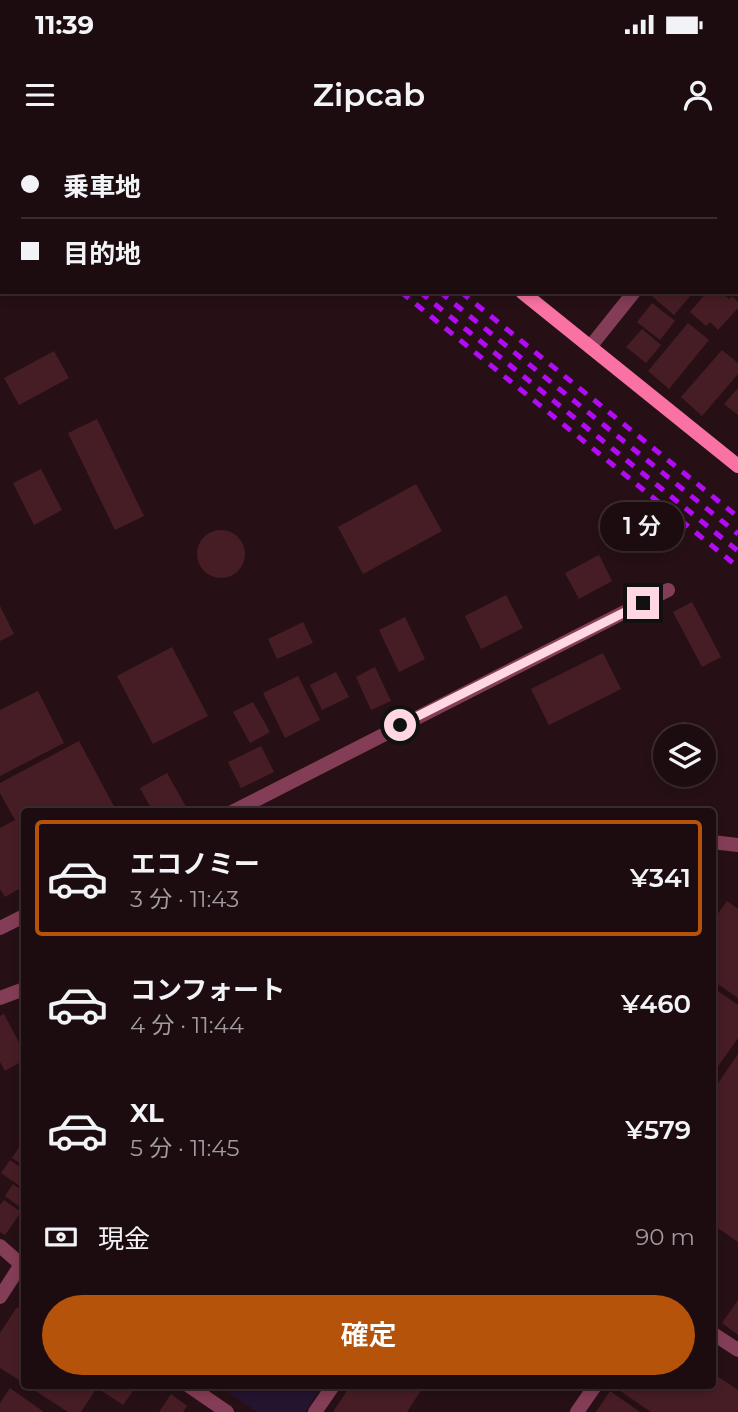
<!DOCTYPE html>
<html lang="ja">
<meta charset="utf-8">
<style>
:root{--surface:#1c0c10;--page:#251519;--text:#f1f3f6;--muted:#a09b9f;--line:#3a2c30;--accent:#b45309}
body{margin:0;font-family:Montserrat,"Noto Sans JP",sans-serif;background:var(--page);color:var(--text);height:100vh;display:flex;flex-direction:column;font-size:26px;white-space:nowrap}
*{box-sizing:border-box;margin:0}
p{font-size:23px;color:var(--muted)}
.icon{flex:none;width:38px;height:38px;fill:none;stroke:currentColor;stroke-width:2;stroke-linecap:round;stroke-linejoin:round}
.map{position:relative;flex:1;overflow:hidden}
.sheet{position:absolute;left:21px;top:668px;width:695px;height:581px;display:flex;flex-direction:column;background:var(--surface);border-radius:7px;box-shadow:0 4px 10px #0003,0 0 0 2px var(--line)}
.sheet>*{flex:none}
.hud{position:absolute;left:0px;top:0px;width:738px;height:154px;box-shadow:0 4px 10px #0003,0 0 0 2px var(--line);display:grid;align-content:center;height:154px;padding:0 21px;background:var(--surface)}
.buttons{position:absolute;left:653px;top:584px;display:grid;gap:14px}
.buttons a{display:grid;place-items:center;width:63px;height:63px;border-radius:50%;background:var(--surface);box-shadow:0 4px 10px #0003,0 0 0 2px var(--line);font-size:35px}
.end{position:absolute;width:32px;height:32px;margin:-16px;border:9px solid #fed7e2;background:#111;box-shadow:0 0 0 4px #111}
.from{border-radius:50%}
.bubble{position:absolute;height:49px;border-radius:24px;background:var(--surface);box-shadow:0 4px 10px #0003,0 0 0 2px var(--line);font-size:23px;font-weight:600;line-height:49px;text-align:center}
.hud b{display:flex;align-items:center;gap:24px;height:66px;font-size:26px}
.hud b+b{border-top:2px solid var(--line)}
.hud i{width:18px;height:18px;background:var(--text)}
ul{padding:12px 0 0;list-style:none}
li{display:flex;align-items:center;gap:21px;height:116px;margin:0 14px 10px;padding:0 7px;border:4px solid transparent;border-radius:7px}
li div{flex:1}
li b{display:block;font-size:26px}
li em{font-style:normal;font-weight:600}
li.selected{border-color:var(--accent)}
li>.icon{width:63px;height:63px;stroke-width:1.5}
.pay{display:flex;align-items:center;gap:18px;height:77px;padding:0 21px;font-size:26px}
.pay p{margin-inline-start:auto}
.button{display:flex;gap:14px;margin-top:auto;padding:14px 21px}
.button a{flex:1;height:80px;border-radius:42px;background:var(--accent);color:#fff;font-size:28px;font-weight:600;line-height:80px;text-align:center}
.status{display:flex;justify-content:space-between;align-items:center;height:49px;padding:0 35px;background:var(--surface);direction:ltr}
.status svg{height:19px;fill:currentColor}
header{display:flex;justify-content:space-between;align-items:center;height:91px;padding:0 21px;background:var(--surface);font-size:32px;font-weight:600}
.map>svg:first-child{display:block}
.green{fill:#241430}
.building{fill:#471d25}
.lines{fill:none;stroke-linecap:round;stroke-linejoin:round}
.street{stroke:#843d56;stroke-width:14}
.secondary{stroke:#fa72a3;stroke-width:14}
.rail{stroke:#b30bf6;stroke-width:5;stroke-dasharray:10 9;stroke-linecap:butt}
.route{stroke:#fed7e2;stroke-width:9}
</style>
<div class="status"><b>11:39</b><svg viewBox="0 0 49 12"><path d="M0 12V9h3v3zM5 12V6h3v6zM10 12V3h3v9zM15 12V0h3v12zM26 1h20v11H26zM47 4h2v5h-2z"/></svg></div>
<header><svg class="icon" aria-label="menu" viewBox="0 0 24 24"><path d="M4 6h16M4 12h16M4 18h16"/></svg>Zipcab<svg class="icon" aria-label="person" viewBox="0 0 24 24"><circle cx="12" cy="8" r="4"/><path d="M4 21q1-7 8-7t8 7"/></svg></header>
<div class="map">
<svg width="738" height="1272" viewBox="0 0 738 1272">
<rect width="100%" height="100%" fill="#261015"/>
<path class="green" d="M219,1246H322L305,1272H257Z"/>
<path class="building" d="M647,152H688L691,155L674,175Z
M707,152H722L729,159L732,156L738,162V168L718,190L710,182L706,186L690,172Z
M652,163L675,181L660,200L637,182Z
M688,183L709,200L669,249L648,231Z
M642,189L661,205L646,223L626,207Z
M722,210L738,223V234L702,276L681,257Z
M54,211L69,238L19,265L4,238Z
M738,248V275L724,264Z
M97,279L144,376L115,390L68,293Z
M41,329L62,370L34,385L13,343Z
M416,344L442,391L363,434L338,387Z
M197 414a24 24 0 1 1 48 0a24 24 0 1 1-48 0Z
M599,415L612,441L579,459L565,433Z
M506,455L523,488L481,509L465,476Z
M692,462L721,517L702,527L673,472Z
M0,466L14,494L0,501Z
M405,477L425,519L399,532L379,490Z
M303,482L313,503L277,519L268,499Z
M172,507L208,576L153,604L117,536Z
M603,513L621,549L549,585L531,549Z
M375,527L391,561L371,570L356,537Z
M336,532L349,557L322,570L310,545Z
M298,536L320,580L285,598L263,553Z
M38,551L64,603L0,636V570Z
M253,562L270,592L250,603L233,572Z
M685,581L700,597H667Z
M665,599V627L651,611Z
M79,601L117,672H24V746L5,757L0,749V688L15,680L0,653V643Z
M261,606L274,632L241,648L228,622Z
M167,633L189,672H153L140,648Z
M727,761L738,769V858L712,840V782Z
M712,847L738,865V898L712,935Z
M4,874L24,912V920L5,931L0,922V876Z
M738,914V1102L712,1084V952Z
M20,1006L24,1009V1026L12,1018Z
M10,1020L24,1030V1049L1,1033Z
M13,1044L24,1052V1070L5,1056Z
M4,1060L21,1072L5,1095L0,1092V1065Z
M738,1160V1195L722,1183Z
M17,1167L24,1172V1243L0,1228V1193Z
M712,1233L738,1250V1272H651L613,1246H712Z
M28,1246H98L81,1272H68Z
M106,1246H134L136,1247L123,1265L102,1251Z
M350,1246H424L407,1272H333Z
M10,1248L44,1272H0V1263Z
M610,1251L640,1272H596Z
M171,1254L187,1266L183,1272H159Z"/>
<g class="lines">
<path class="street" d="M586,0L588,2
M38,2L43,0
M0,17L2,16
M737,27L738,25
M737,123L738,124
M590,207L634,152
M232,672L668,450
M712,702L738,705
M0,788L24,776
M0,858L24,849
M0,1106L24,1127
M0,1157L24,1120
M712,1193L738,1210
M189,1246L227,1272
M315,1272L333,1246
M577,1272L595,1246"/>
<path class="secondary" d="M334,0L336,2
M522,152L738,326"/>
<path class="rail" d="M214,0L216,2
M233,0L235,2
M252,0L255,2
M274,0L276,2
M401,152L738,427
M420,152L738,411
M440,152L738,394
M461,152L738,377"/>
</g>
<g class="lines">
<path class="route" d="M400,585L643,463"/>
</g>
</svg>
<div class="buttons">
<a><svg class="icon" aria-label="layers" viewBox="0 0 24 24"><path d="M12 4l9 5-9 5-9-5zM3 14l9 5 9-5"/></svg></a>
</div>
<i class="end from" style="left:400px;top:585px"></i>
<i class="end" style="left:643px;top:463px"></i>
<div class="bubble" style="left:600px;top:362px;width:84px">1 分</div>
<div class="hud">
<b><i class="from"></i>乗車地</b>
<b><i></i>目的地</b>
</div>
<section class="sheet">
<ul>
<li class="selected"><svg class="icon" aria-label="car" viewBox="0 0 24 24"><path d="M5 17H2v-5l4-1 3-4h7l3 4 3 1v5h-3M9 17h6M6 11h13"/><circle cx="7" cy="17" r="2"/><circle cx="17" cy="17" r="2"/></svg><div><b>エコノミー</b><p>3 分 · 11:43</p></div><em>¥341</em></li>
<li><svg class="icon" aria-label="car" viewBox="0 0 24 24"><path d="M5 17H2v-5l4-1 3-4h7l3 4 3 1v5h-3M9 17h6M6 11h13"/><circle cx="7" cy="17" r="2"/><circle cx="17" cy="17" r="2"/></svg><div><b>コンフォート</b><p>4 分 · 11:44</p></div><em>¥460</em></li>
<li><svg class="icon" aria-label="car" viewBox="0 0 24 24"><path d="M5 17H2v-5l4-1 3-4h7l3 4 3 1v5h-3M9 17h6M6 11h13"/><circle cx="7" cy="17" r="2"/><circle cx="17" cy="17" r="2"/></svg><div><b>XL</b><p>5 分 · 11:45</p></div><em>¥579</em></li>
</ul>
<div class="pay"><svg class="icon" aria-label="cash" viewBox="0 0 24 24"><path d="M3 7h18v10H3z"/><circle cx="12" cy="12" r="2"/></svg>現金<p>90 m</p></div>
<div class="button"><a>確定</a></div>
</section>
</div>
